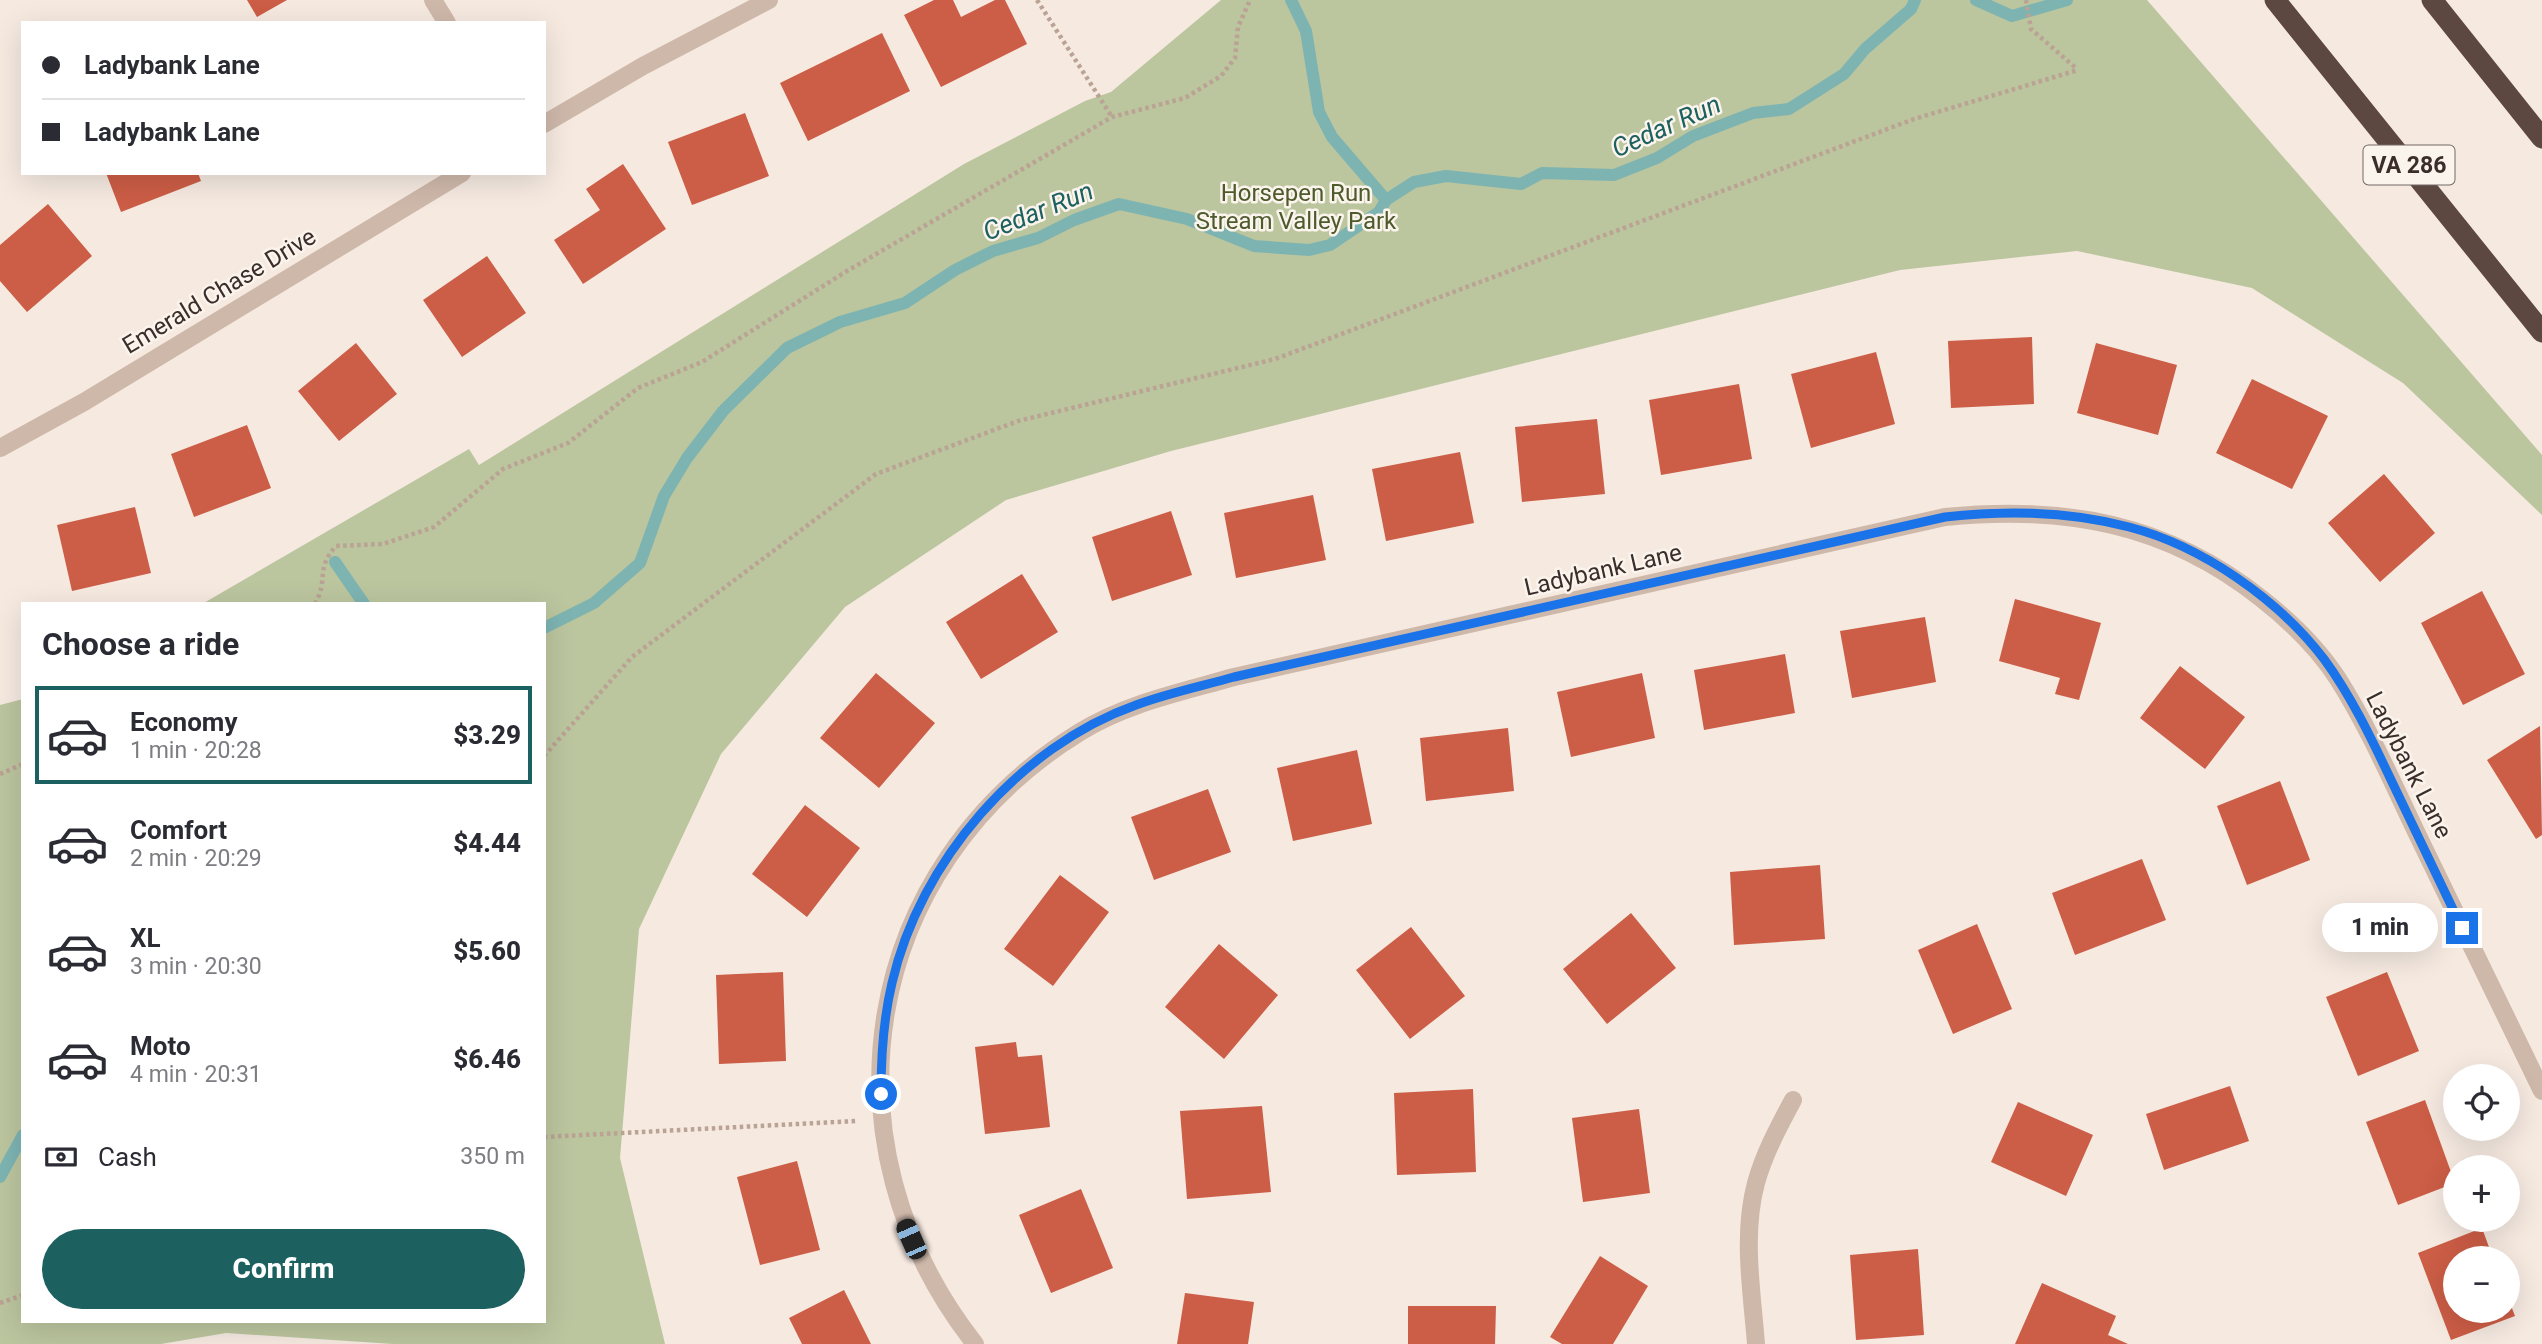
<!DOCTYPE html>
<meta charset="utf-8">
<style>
:root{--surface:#fff;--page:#f7f7f7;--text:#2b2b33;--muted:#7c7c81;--line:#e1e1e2;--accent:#1d6060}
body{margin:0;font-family:Roboto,sans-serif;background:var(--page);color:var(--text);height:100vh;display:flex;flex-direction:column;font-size:26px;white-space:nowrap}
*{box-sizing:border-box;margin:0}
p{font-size:23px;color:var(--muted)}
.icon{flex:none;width:38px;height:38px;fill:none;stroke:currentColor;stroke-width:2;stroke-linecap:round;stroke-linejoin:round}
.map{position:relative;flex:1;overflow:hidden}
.drawer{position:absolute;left:21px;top:602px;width:525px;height:721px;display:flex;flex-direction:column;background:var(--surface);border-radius:0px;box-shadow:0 7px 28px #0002}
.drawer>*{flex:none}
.banner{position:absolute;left:21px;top:21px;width:525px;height:154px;border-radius:0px;box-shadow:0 7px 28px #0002;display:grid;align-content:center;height:154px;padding:0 21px;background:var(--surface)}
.buttons{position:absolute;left:2443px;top:1064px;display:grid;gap:14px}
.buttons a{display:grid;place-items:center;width:77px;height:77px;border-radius:50%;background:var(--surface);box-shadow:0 7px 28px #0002;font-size:35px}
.end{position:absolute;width:32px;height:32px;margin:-16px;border:9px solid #1a73e8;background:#fff;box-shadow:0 0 0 4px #fff}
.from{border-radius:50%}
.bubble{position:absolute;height:49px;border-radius:24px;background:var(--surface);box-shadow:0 7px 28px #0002;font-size:23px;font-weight:800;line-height:49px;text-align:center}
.car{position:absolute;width:21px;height:42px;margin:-21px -10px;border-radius:9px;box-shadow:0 0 5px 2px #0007;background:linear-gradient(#222 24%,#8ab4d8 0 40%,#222 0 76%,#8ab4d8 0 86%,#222 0)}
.banner b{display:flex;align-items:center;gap:24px;height:66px;font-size:26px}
.banner b+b{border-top:2px solid var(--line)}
.banner i{width:18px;height:18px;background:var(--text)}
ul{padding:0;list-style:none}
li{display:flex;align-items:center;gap:21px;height:98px;margin:0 14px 10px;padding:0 7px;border:4px solid transparent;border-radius:0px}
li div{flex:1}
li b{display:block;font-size:26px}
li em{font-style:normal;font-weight:800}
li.current{border-color:var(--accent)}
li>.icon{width:63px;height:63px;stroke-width:1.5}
h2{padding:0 21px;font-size:32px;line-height:84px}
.pay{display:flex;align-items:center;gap:18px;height:77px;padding:0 21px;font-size:26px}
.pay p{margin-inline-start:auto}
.button{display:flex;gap:14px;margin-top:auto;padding:14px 21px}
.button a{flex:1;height:80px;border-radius:42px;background:var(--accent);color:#fff;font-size:28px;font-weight:800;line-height:80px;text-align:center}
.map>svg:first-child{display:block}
.green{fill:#bbc59e}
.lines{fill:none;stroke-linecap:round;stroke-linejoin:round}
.stream{stroke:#7db4b2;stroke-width:12}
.building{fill:#cc5d46}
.path{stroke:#baa294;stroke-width:4.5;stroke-dasharray:3.5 3.5;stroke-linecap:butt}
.street{stroke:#ceb8aa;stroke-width:18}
.highway{stroke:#5d4841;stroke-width:21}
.route{stroke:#1a73e8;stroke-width:9}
.labels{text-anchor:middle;stroke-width:5;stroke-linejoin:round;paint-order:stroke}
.shield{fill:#fbf4ed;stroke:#756964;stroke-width:2}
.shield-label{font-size:23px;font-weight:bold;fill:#3b2e2a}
.park-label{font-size:24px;fill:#4d5b2c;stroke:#fbf4ed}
.street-label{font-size:24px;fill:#3b2e2a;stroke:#fbf4ed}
.water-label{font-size:26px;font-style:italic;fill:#1d6060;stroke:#fbf4ed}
</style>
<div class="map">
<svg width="2542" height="1344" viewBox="0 0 2542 1344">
<rect width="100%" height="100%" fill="#f5e9e0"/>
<path class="green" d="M1221,0H2147L2542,455V515L2403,383L2252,288L2077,251L1900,270L1171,451L1006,500L845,607L721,754L639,929L620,1158L665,1344H393L226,1333L161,1344H0V705L23,699V1321H544V604H202L469,449L479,465L964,164L1085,101L1111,92Z"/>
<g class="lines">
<path class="stream" d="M1291,0L1306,31L1319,112L1332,137L1386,200
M1976,0L2012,16L2067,0
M335,562L364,604
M544,628L594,603L640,563L664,496L687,458L723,411L787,348L840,322L905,303L955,270L993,251L1038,238L1074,220L1119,204L1187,219L1254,246L1309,250L1330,245L1379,212L1386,200L1414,182L1446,176L1521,184L1542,173L1614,175L1657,158L1693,136L1753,113L1789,109L1844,74L1865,49L1911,9L1915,0
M0,1177L23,1135"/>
</g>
<path class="building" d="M247,0H287L257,17Z
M934,0H953L961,17L995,0H1005L1027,44L941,87L904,15Z
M882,33L910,91L808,141L780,83Z
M745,113L769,176L692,205L668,142Z
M623,164L666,229L583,284L554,240L600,210L586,189Z
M106,173H198L201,181L121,212Z
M48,204L92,256L27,312L0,281V245Z
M487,256L526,313L462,357L423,300Z
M2032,337L2034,404L1951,408L1948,341Z
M356,343L397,394L339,441L298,391Z
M2096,343L2177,365L2158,435L2077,413Z
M1876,352L1895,424L1811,448L1791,374Z
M2252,379L2328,416L2292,489L2216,453Z
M1739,384L1752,459L1661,475L1649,400Z
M1597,419L1605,494L1522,502L1515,427Z
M247,425L271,488L194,517L171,454Z
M1460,452L1474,523L1386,541L1372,469Z
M2384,474L2435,533L2380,582L2328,523Z
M1313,495L1326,560L1236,578L1224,513Z
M135,507L151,573L72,591L57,525Z
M1171,511L1192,575L1112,601L1092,537Z
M1022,574L1058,632L981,679L946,622Z
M2482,591L2525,674L2463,705L2421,623Z
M2015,599L2101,623L2079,700L2055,694L2060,678L1999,661Z
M1925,617L1936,682L1852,698L1840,631Z
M1785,654L1795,713L1704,730L1694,670Z
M2180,666L2245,717L2205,769L2140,718Z
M876,673L935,723L879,788L820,738Z
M1642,673L1655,738L1571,757L1557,692Z
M2540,726L2542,835L2536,839L2487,760Z
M1508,728L1514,791L1426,801L1420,738Z
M1357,750L1372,824L1293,841L1277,768Z
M2280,781L2310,860L2247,885L2217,806Z
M1208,789L1231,852L1154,880L1131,817Z
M805,805L860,848L807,917L752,874Z
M2142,859L2166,920L2075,955L2052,893Z
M1820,865L1825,939L1734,945L1730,872Z
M1060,875L1109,912L1053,986L1004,949Z
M1631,913L1676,968L1607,1024L1563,969Z
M1977,924L2012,1009L1953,1034L1918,950Z
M1411,927L1465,996L1410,1039L1356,970Z
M1219,944L1278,995L1224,1059L1165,1007Z
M783,972L786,1061L719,1064L716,975Z
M2387,972L2419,1051L2358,1076L2326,997Z
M1016,1042L1018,1057L1042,1055L1050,1127L985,1134L975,1047Z
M2230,1086L2249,1141L2164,1170L2146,1114Z
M1473,1089L1476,1172L1397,1175L1394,1093Z
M2425,1100L2455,1183L2398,1205L2366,1122Z
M2018,1102L2093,1135L2066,1196L1991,1162Z
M1262,1106L1271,1192L1187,1199L1180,1111Z
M1639,1109L1650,1193L1583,1202L1572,1118Z
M797,1161L820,1250L760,1265L737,1177Z
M1081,1189L1113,1268L1051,1293L1019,1215Z
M2482,1228L2493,1258H2455V1311H2508V1298L2515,1316L2451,1340L2418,1253Z
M1918,1249L1924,1335L1856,1340L1850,1255Z
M1600,1256L1648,1286L1613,1344H1562L1550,1337Z
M2042,1283L2116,1316L2108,1335L2128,1344H2015Z
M844,1290L871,1344H802L789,1318Z
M1185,1293L1254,1302L1248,1344H1177Z
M1408,1306H1496L1495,1344H1408Z"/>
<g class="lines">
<path class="path" d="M1037,0L1112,117
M2026,0L2031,29L2077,69
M315,604C329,579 315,569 336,546L383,544L434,527L503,469L568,443L638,388L702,362L847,271L1112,117L1185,98L1221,76L1235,58L1238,27L1250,0
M544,756L632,657L876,474L1018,421L1275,359L1914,119L2078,70
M0,774L23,764
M544,1137L856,1121
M0,1303L23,1295"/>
<path class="street" d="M433,0L447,23
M544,124L643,66L769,0
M0,448L84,402L462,173
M975,1344C817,1143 860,868 1080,732C1127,703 1182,692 1234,677L1945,517C2064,505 2167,523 2262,599C2290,621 2318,648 2338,679C2371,731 2395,789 2422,844C2462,927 2502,1009 2542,1091
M1756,1344C1752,1292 1742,1235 1756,1183C1764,1154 1779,1126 1793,1100"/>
<path class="highway" d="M2275,0L2542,332
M2432,0L2542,138"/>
</g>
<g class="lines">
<path class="route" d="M881,1094C881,1056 883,1020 892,983C920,862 1018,747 1136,705C1168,693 1202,686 1234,677L1945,517C2006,510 2069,511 2129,527C2202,546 2278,599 2324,659C2352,697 2373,742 2393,784C2416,832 2439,880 2462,928"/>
</g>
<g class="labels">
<rect class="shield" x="2363.5" y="145.5" width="91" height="39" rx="5"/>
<g class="shield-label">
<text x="2409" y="173">VA 286</text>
</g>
<g class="park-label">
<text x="1296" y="201">Horsepen Run<tspan x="1296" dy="28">Stream Valley Park</tspan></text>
</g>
<g class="street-label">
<text transform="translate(219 291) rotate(-31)" y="8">Emerald Chase Drive</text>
<text transform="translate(1603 570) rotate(-13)" y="8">Ladybank Lane</text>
<text transform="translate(2409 765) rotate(63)" y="8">Ladybank Lane</text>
</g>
<g class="water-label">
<text transform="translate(1666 126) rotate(-24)" y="9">Cedar Run</text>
<text transform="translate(1038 211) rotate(-22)" y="9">Cedar Run</text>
</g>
</g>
</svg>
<div class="buttons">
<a><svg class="icon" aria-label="locate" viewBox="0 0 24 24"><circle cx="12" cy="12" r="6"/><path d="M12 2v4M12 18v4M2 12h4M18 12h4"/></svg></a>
<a>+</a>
<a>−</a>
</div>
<i class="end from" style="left:881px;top:1094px"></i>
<i class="end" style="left:2462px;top:928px"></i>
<div class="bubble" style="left:2322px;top:903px;width:116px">1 min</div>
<i class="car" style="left:911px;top:1239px;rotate:336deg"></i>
<div class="banner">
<b><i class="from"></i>Ladybank Lane</b>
<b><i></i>Ladybank Lane</b>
</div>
<section class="drawer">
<h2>Choose a ride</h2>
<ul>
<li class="current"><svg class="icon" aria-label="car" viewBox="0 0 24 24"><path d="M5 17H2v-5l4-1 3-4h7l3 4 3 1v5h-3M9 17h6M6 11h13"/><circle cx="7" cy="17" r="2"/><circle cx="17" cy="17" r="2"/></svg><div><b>Economy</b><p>1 min · 20:28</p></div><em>$3.29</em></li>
<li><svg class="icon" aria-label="car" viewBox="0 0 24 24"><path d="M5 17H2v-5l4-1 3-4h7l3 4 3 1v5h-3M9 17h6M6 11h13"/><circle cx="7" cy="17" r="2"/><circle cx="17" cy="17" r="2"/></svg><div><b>Comfort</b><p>2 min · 20:29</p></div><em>$4.44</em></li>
<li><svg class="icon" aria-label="car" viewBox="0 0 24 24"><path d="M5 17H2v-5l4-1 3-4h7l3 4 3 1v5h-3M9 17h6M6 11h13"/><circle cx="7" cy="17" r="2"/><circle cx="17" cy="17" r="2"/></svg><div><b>XL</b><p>3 min · 20:30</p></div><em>$5.60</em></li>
<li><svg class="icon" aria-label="car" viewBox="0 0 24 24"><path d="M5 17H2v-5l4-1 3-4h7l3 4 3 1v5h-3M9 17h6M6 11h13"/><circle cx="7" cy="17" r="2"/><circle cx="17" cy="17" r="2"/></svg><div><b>Moto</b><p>4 min · 20:31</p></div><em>$6.46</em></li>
</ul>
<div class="pay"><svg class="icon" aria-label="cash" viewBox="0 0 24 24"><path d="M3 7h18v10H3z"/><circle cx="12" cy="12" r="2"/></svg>Cash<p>350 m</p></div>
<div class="button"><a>Confirm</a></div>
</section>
</div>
